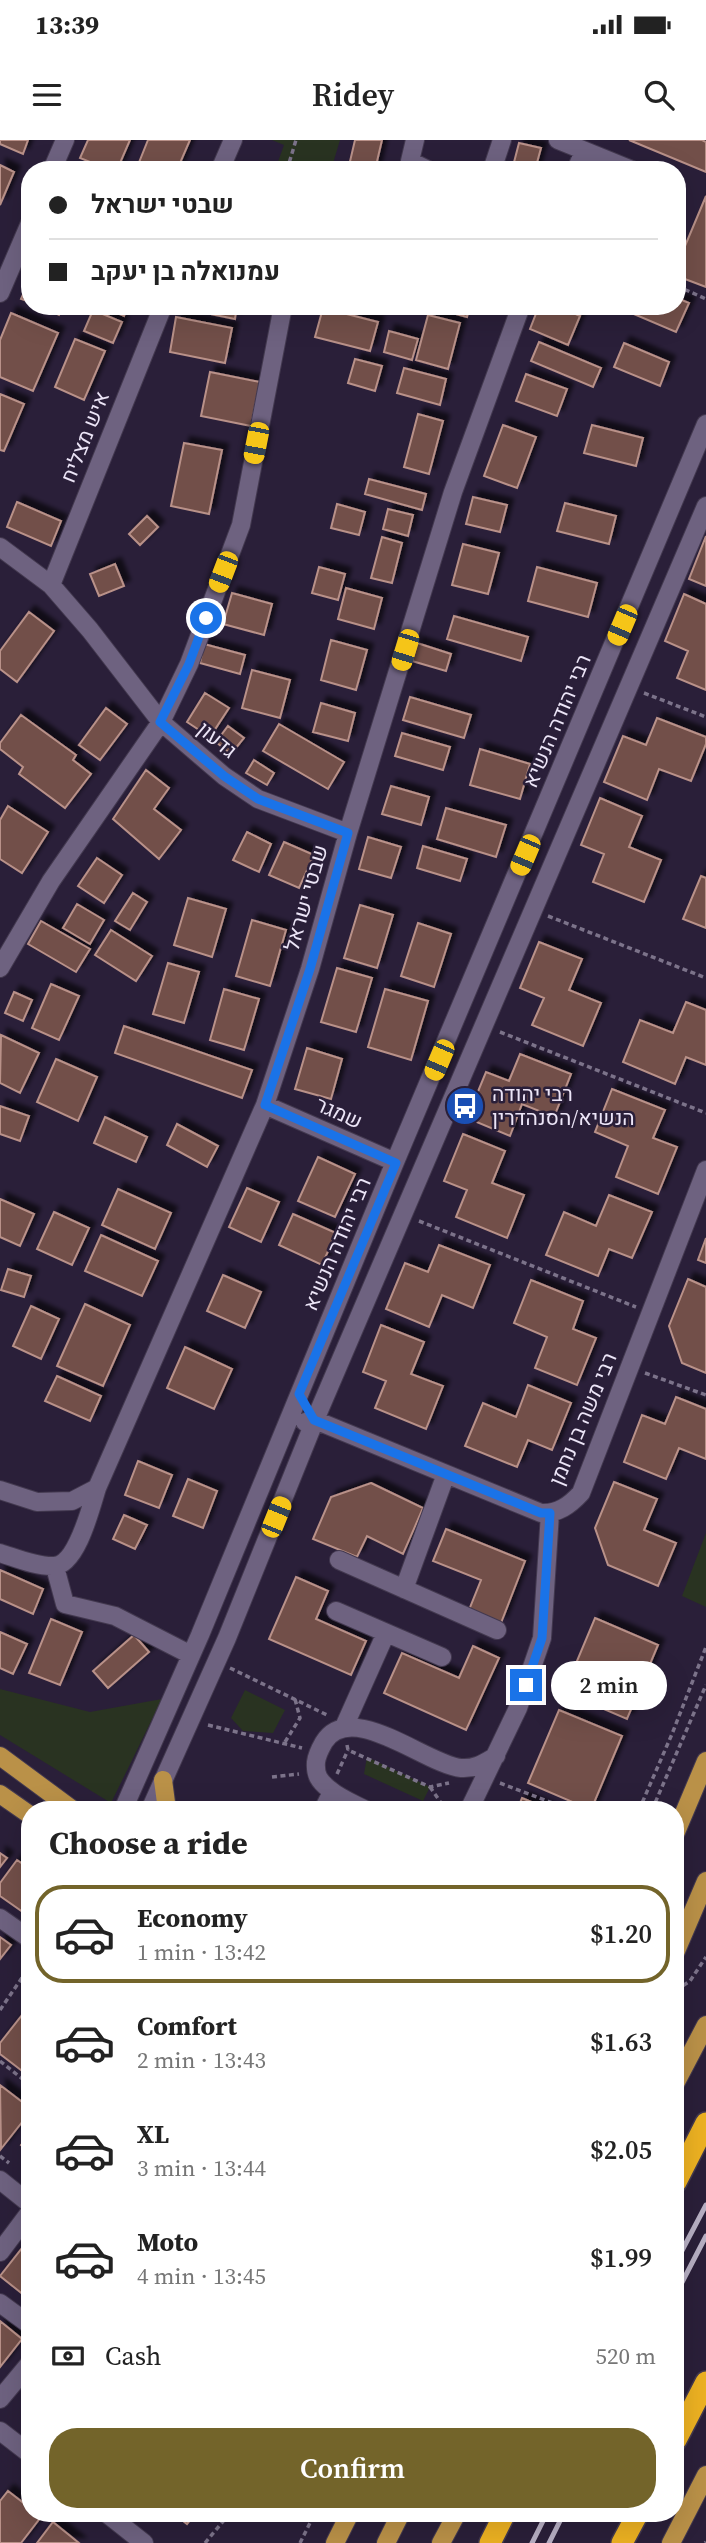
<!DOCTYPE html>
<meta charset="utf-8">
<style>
:root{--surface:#fff;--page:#f2f2f2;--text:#222;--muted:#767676;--line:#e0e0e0;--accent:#73642a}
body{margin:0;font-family:"Source Serif 4",Heebo,serif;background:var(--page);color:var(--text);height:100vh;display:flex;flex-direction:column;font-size:26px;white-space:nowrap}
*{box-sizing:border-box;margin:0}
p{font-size:23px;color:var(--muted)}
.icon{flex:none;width:38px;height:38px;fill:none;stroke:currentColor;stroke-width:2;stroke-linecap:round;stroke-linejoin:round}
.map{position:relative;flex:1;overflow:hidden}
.sheet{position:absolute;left:21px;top:1661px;width:663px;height:721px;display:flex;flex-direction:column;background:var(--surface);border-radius:28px;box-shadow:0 7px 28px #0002}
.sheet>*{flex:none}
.top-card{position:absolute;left:21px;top:21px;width:665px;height:154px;border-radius:28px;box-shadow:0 7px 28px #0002;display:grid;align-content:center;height:154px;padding:0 28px;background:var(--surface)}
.end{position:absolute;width:32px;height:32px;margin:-16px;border:9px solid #1a73e8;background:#fff;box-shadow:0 0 0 4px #fff}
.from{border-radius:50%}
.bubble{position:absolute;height:49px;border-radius:24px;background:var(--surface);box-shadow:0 7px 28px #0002;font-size:23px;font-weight:600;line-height:49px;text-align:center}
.car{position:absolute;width:21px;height:42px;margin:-21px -10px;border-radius:9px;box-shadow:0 0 5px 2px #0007;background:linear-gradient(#f5c518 24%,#345 0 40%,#f5c518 0 76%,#345 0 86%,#f5c518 0)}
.top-card b{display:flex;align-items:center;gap:24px;height:66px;font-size:26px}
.top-card b+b{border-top:2px solid var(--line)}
.top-card i{width:18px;height:18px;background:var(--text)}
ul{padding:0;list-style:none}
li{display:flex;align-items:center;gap:21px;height:98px;margin:0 14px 10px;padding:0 14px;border:4px solid transparent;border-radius:28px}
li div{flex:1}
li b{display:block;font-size:26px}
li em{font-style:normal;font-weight:600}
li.current{border-color:var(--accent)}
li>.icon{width:63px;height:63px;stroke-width:1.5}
h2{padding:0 28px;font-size:32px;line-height:84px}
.pay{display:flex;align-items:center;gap:18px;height:77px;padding:0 28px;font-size:26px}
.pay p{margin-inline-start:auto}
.primary-button{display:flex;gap:14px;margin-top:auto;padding:14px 28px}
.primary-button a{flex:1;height:80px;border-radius:28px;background:var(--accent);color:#fff;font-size:28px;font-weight:600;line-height:80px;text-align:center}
.status{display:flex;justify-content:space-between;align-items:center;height:49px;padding:0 35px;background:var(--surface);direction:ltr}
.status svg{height:19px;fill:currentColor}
header{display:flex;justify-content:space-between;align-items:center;height:91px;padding:0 28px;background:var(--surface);font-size:32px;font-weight:600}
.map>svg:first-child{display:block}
.green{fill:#293321}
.building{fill:#724f48;stroke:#b99189;stroke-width:2;filter:url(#shadow)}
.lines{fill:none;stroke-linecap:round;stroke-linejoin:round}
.minor-casing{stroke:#43394f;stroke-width:20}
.major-casing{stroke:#43394f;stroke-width:20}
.highway-casing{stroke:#43394f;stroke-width:24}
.path{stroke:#7c738a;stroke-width:3.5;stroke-dasharray:5 3.5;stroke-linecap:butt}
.minor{stroke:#6e6280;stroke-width:18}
.major{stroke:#ba9148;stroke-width:18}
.highway{stroke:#ecb122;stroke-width:21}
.rail{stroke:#b7afc3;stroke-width:5}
.route{stroke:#1a73e8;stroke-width:9}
.labels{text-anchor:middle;stroke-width:5;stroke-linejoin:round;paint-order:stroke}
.street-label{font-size:21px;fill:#ece5f7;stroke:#2a1f39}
.poi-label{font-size:21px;fill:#ece5f7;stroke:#2a1f39;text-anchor:start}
</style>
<div class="status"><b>13:39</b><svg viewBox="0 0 49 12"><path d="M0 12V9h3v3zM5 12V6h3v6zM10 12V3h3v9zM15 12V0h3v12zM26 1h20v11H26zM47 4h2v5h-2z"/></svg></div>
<header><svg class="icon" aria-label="menu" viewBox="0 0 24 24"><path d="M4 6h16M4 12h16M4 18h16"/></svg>Ridey<svg class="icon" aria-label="search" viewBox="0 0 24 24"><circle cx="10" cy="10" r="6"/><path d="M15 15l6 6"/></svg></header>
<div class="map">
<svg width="706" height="2403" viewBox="0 0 706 2403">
<defs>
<filter id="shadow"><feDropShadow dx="6" dy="-6" stdDeviation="2" flood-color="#0009"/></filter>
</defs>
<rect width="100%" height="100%" fill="#2a1f39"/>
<path class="green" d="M272,0H340L331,30H275L284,5Z
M706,1393V1467L682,1456Z
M0,1549L90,1572L162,1559L111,1663L0,1595Z
M245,1550L285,1570L273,1593L243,1591L231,1578Z
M367,1617L430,1647L423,1661L364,1634Z"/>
<path class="building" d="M0,0H28L23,14L0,4Z
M88,0H130L117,30H110L80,18Z
M148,0H190L177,30H136Z
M355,0H382L375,30H348Z
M629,0H702L706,2V32Z
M519,3L541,8L535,30H512Z
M0,25L14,32L0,65Z
M706,56V147L677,136V125Z
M30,139V162L21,159Z
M677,158L689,163L676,192L615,166H677Z
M40,166H63L59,175Z
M102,166H128L124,176Z
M186,166H237L235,179L186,169Z
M427,166H470L467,177Z
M539,166H558L580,176L568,205L530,189Z
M323,168L378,182L370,211L315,197Z
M93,170L122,182L113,203L84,191Z
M11,173L58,193L33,251L0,237V200Z
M428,175L460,183L448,229L416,220Z
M176,177L232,188L225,223L170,212Z
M389,191L418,199L412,220L384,212Z
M75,199L105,211L84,260L55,247Z
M539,202L601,228L593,247L531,221Z
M624,203L669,222L660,246L614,227Z
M355,219L382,226L375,251L348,243Z
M404,228L446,239L440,265L397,253Z
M210,232L260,242L251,286L201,276Z
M526,234L567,249L557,276L516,261Z
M0,254L24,264L4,311L0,310Z
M418,274L443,281L429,334L404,327Z
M503,285L536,297L517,348L484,336Z
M592,285L643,298L636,326L584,313Z
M184,303L222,310L209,374L171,366Z
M369,339L426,354L422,370L365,354Z
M473,357L507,365L500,392L466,384Z
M17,362L61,381L51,406L7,387Z
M565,363L616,376L609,404L557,391Z
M337,364L365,372L359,395L331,388Z
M388,369L413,375L408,396L383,389Z
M147,376L158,387L140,405L129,394Z
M706,396V446L689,439Z
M382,397L402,403L392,443L371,438Z
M463,404L499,413L488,454L452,445Z
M115,424L124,446L99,456L90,434Z
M319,427L345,434L338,460L312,453Z
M537,427L597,443L588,477L528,461Z
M346,448L382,458L374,489L338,479Z
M232,453L272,464L264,495L223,484Z
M684,454L706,464V550L677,538L688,511L665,501Z
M29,472L54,491L17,542L0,529V511Z
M454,476L528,497L521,521L447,499Z
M331,500L367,510L356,550L321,540Z
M417,503L451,514L446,531L412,521Z
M204,504L245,515L240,534L200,523Z
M252,530L290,540L280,578L242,568Z
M205,553L229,568L210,597L187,582Z
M410,557L471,575L464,598L403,580Z
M321,563L355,573L348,601L313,592Z
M106,568L127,584L100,620L79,605Z
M21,575L76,615L73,620L91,634L65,668L19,634L23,627L0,609V603Z
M657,578L706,597V604L691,641L659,629L647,660L604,642L623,596L646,605Z
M279,584L344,622L328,649L263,611Z
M228,586L244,598L231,614L216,602Z
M402,593L450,607L443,630L395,616Z
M480,609L530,624L520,659L470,645Z
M254,620L274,633L267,645L246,633Z
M146,630L169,648L154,669L181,690L159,719L113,679Z
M391,646L429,657L421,685L382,674Z
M600,658L642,676L629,707L661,720L644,762L593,742L604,714L581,705Z
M8,666L48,692L22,733L0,719V680Z
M446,668L506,685L496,717L437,699Z
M247,692L271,704L259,732L233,720Z
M368,697L401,707L391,738L359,729Z
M284,702L314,715L299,748L269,735Z
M423,706L467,719L460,741L417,728Z
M97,718L122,735L104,763L78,746Z
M701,736L706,738V788L683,779Z
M133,753L147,762L130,790L115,781Z
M188,758L226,769L212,817L174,805Z
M77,764L104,780L90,804L63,788Z
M360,765L393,775L377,828L344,818Z
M252,780L286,790L270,846L236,836Z
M41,781L90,809L76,832L28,804Z
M418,783L451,794L434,847L401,836Z
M111,790L152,816L136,841L95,815Z
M539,802L582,819L569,850L601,863L583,906L532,885L544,858L520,848Z
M168,823L199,832L184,883L153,874Z
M337,828L372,838L356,892L321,882Z
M51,844L79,856L59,900L32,888Z
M224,849L259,859L244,910L210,900Z
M385,849L428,861L411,920L368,907Z
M14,852L32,860L23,881L5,873Z
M686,862L706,870V925L686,917L675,944L623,922L640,880L673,893Z
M124,886L252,930L242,958L115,913Z
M1,895L39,913L20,953L0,943Z
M307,908L342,919L331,959L295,949Z
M520,914L571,934L554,977L522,964L510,996L467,978L486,932L509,941Z
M56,919L97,937L78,981L37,962Z
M612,949L665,970L653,998L677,1007L658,1054L616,1037L628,1006L595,992Z
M0,966L29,976L20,1001L0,994Z
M105,977L147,997L136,1022L94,1003Z
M177,984L218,1006L207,1027L167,1005Z
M463,994L505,1011L492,1043L524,1055L507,1098L456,1077L467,1050L444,1041Z
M318,1017L355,1034L335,1077L298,1061Z
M247,1048L279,1062L261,1102L229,1087Z
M118,1049L171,1073L155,1109L102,1085Z
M609,1055L652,1072L632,1118L609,1109L598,1136L546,1115L564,1072L596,1086Z
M0,1059L34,1074L20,1106L0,1097Z
M54,1072L89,1088L72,1125L37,1109Z
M293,1074L336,1093L322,1125L279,1105Z
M101,1095L158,1121L142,1156L85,1131Z
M706,1098V1123L698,1120Z
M439,1105L490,1125L473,1168L442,1155L429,1187L386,1169L405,1123L428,1132Z
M8,1129L31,1136L24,1157L1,1150Z
M223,1135L261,1152L245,1188L207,1171Z
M688,1139L706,1147V1233L682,1223L669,1186Z
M531,1140L583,1161L573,1189L596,1198L577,1245L535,1228L547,1197L514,1183Z
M85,1164L130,1185L103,1246L57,1226Z
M31,1166L59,1179L41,1219L13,1206Z
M381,1185L424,1202L411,1234L443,1246L426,1289L375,1268L386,1241L363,1232Z
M185,1207L232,1229L214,1269L167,1248Z
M57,1236L101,1256L90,1281L45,1261Z
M528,1245L571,1263L552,1310L528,1300L517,1327L465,1306L483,1263L516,1277Z
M676,1257L706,1269V1319L679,1308L666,1339L624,1322L642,1275L665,1284Z
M138,1321L172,1335L159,1368L125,1355Z
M188,1339L217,1351L203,1388L173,1376Z
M614,1342L657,1359L644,1390L676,1403L658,1446L608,1425L595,1388Z
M371,1343L423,1368L403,1414L367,1396L357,1417L313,1399L331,1357Z
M124,1375L147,1385L135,1409L113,1399Z
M446,1389L525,1421L501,1483L469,1470L481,1440L433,1421Z
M0,1430L43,1449L33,1474L0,1459Z
M296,1437L328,1451L316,1479L366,1501L351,1535L269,1499Z
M595,1478L658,1505L627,1579L564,1552Z
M51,1479L82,1492L60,1545L29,1533Z
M0,1492L27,1504L13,1534L0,1528Z
M134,1495L149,1512L108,1548L93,1531Z
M473,1506L499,1518L466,1590L384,1553L402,1513L459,1538Z
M559,1570L622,1596L591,1670L528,1643Z
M522,1658L550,1670H517Z
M0,1713L7,1718L0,1727Z
M17,1720L30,1729V1777L0,1756V1743Z
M0,1797L11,1805L0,1819Z
M30,1865V1937L0,1914V1903Z
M0,1945L30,1968V1972L1,2009Z
M30,1994V2012L21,2005Z
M30,2098V2160L0,2136Z
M0,2181L22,2199L0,2227Z
M8,2351L30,2368V2373H36L41,2377L21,2403H0V2361Z
M173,2373H196L187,2384Z
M53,2382L79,2403H37Z"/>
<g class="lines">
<g class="minor-casing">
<path id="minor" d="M415,0L410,21L428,30
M558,0L632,30
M52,30L65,0
M220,30L233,0
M492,30L502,0
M576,30L584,11
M0,153L30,83
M0,407L51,445L90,490L161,582L224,636L258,659L348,693
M51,445L163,166
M0,828L51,741L161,582L189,524L241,385L283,166
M265,965L395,1022
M305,1282L315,1280L541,1373C558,1374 570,1365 581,1353L706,1030
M0,1350L37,1362L72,1361L97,1348L265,965L310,829L348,693L453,352L521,166
M0,1413C16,1418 37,1427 54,1426C77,1425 91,1367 97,1348
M339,1420L497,1490
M55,1427L65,1464L115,1476L191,1515
M404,1449L446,1334
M336,1471L442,1517
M344,1587L386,1493
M123,1670L200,1495L395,1022L706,284
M150,1670L227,1498L315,1280L706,366
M323,1670L332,1652
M366,1670C354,1664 339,1658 329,1649C319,1641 315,1635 316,1622C317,1614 320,1609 324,1602C351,1559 427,1625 461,1628C476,1629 484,1623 496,1616
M469,1670L518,1568L542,1498L550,1373
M0,1778L30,1799
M0,2040L30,2064
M0,2112L30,2072
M0,2163L30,2185
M0,2259L30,2223
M0,2291L30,2314
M106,2373L144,2403"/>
</g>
<g class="major-casing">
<path id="major" d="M0,1616L73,1670
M163,1640L167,1670
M0,1654L30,1675
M676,1692L706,1621
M676,1811L706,1741
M676,1942L706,1885
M335,2403L350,2373
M386,2403L401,2373
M441,2403L457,2373
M671,2403L706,2335"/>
</g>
<g class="highway-casing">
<path id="highway" d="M676,2042L706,1983
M676,2300L706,2242
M490,2403L505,2373
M622,2403L638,2373"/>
</g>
<path class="path" d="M287,30L296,0
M677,146L706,159
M644,553L706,577
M548,776L706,838
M500,892L706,973
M419,1081L636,1167
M645,1233L706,1255
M230,1528L327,1575
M208,1585L302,1608
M285,1602L300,1578L295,1559
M347,1605L348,1610L430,1647L449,1643
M337,1634L348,1610
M272,1637L299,1634
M500,1643L571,1670
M430,1647L446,1670
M639,1670L672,1594L706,1507
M652,1670L706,1545
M676,1850L690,1841L706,1817
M0,1870L30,1826
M0,1921L30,1945
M0,2016L9,2023
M205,2403L230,2373
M300,2403L315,2373
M705,2403L706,2402"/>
<use href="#minor" class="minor"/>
<use href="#major" class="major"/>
<use href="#highway" class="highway"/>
<path class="rail" d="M676,2122L706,2065
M676,2154L706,2096
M532,2403L547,2373
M549,2403L564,2373"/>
</g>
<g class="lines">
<path class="route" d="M206,478L189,524L160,582L224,636L258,659L348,693L310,829L265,965L396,1023L299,1254L314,1280L541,1373H550L542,1498L526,1545"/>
</g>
<defs>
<g id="bus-disc" transform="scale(2.0125)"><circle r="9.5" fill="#1a4fb4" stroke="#2a1f39"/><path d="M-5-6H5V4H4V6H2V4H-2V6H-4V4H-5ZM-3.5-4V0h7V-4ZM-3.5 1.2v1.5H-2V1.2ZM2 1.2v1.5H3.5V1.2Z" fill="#fff"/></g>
</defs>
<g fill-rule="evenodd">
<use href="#bus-disc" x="465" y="966"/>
</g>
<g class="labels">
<g class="street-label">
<text transform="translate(85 297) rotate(-68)" y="7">איש מצליח</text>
<text transform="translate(557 581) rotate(-67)" y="7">רבי יהודה הנשיא</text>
<text transform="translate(217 600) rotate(40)" y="7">גדעון</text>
<text transform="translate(306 758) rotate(-74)" y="7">שבטי ישראל</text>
<text transform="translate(339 973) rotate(24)" y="7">שמגר</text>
<text transform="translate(337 1104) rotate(-67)" y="7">רבי יהודה הנשיא</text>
<text transform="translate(583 1279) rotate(-67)" y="7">רבי משה בן נחמן</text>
</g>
<g class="poi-label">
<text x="492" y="961">רבי יהודה<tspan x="492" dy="24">הנשיא/הסנהדרין</tspan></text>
</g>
</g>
</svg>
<i class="end from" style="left:206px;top:478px"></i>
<i class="end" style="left:526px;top:1545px"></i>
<div class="bubble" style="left:551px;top:1521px;width:116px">2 min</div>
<i class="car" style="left:256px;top:303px;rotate:191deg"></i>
<i class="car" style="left:223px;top:432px;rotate:201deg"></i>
<i class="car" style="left:622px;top:485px;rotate:203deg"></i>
<i class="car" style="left:405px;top:510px;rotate:197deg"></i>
<i class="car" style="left:525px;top:715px;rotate:203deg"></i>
<i class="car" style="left:439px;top:920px;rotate:203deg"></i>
<i class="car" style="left:276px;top:1377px;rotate:22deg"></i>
<div class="top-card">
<b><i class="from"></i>שבטי ישראל</b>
<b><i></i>עמנואלה בן יעקב</b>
</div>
<section class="sheet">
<h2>Choose a ride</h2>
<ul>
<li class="current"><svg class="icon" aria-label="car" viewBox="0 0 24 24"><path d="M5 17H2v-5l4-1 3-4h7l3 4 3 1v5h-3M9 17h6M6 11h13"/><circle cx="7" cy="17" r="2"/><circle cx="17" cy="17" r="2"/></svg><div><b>Economy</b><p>1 min · 13:42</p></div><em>$1.20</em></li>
<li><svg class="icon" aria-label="car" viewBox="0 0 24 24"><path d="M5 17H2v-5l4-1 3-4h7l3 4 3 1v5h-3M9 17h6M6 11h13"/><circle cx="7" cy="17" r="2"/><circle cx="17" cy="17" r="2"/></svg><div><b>Comfort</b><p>2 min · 13:43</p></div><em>$1.63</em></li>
<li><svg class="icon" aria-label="car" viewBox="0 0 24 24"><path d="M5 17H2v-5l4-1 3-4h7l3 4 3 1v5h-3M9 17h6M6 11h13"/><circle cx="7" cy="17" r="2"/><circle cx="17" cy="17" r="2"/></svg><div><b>XL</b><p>3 min · 13:44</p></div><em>$2.05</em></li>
<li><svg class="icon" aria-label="car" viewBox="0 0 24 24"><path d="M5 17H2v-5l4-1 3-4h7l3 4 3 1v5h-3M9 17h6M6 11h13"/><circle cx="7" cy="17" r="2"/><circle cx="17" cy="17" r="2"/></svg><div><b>Moto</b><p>4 min · 13:45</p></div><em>$1.99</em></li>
</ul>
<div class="pay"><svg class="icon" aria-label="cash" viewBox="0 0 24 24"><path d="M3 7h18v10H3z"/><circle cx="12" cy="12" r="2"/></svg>Cash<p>520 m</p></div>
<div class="primary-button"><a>Confirm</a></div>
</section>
</div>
